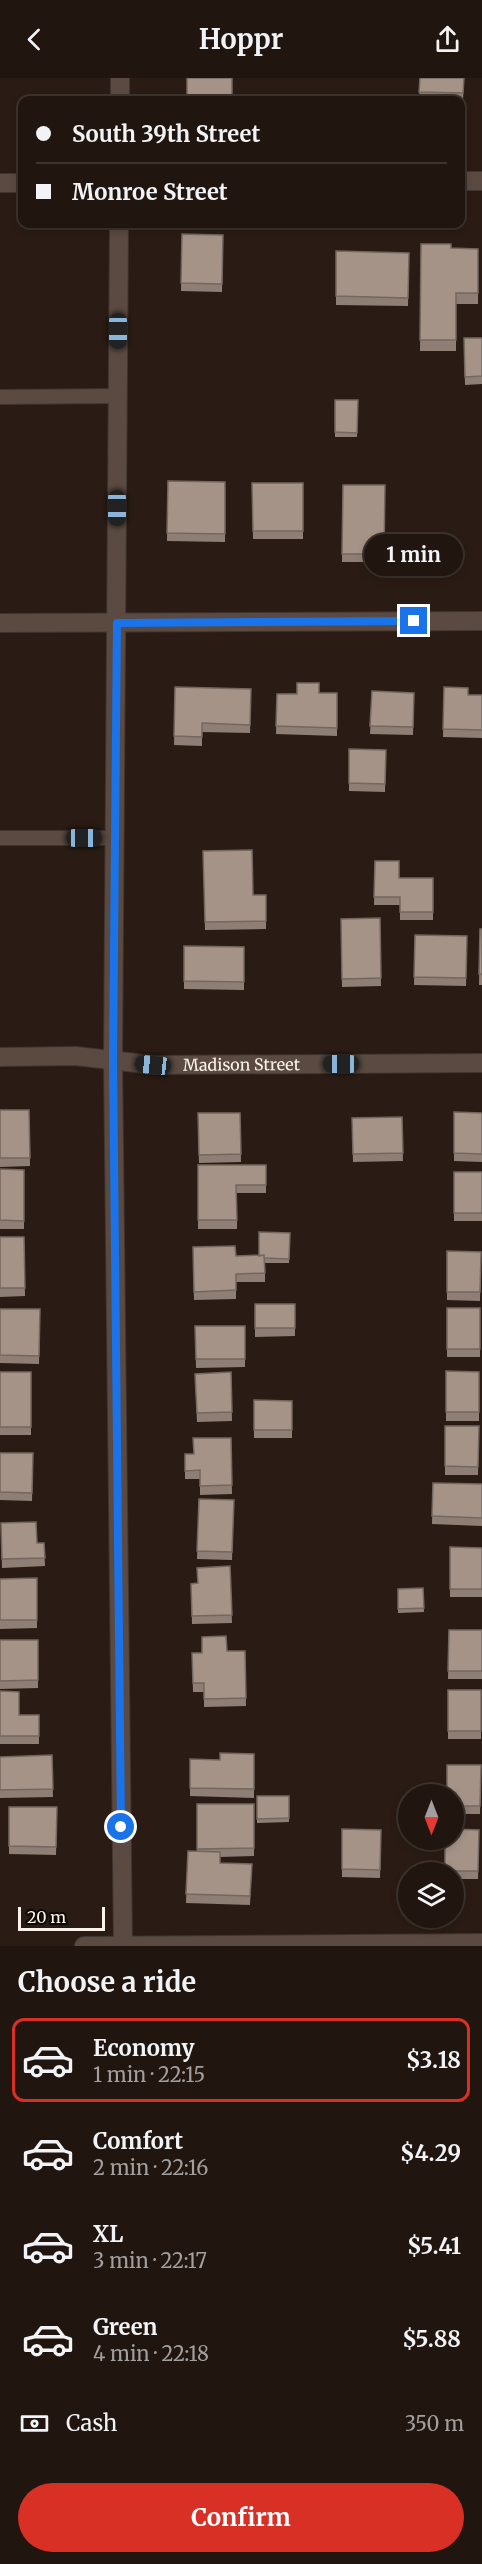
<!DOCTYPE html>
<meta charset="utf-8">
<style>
:root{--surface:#20150f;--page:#2d221d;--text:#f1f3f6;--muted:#a29f9e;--line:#3d342f;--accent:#d93025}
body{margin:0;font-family:Merriweather,serif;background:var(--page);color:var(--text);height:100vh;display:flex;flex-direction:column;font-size:22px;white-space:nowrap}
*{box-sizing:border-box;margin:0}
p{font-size:20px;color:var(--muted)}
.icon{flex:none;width:33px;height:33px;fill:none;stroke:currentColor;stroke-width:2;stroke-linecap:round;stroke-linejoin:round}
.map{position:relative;height:1868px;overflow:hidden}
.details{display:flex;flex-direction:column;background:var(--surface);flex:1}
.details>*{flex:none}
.guide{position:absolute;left:18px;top:18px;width:447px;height:132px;border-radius:12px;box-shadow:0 3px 9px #0003,0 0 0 2px var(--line);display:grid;align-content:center;height:132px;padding:0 18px;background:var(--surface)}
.needle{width:39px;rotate:180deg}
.tools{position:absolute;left:398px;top:1706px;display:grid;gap:12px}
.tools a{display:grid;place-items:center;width:66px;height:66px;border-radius:50%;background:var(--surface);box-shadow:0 3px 9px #0003,0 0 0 2px var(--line);font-size:30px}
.scale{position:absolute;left:18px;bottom:15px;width:87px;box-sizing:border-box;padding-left:6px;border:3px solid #fcf2ec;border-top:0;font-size:16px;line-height:21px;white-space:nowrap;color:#fcf2ec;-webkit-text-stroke:4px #0e0805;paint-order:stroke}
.end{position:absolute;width:27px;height:27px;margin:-14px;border:8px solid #1a73e8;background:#fff;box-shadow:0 0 0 3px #fff}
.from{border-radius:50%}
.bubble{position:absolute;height:42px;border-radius:21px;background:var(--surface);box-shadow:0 3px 9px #0003,0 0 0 2px var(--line);font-size:20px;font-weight:700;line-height:42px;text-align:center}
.car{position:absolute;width:18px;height:36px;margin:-18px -9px;border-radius:8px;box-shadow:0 0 4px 2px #0007;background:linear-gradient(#222 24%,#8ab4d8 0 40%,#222 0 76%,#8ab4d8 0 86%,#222 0)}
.guide b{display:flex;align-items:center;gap:21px;height:57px;font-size:22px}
.guide b+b{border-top:2px solid var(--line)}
.guide i{width:15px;height:15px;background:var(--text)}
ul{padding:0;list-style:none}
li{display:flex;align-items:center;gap:18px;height:84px;margin:0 12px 9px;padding:0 6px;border:3px solid transparent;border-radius:12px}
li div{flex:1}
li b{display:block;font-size:22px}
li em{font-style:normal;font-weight:700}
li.active{border-color:var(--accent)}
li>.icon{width:54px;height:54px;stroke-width:1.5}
h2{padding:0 18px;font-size:27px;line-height:72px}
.pay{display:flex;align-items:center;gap:15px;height:66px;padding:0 18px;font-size:22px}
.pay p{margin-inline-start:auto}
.button{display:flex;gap:12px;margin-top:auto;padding:12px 18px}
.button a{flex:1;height:69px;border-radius:36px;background:var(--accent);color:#fff;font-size:24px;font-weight:700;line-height:69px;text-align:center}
header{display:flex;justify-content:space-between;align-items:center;height:78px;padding:0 18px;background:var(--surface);font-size:27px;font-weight:700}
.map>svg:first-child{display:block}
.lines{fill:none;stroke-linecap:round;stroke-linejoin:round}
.lane-casing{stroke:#413531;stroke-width:16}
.street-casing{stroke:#413531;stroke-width:20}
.lane{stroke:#5a4a41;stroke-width:14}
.street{stroke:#5a4a41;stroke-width:18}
.wall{fill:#8e7e75}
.building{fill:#a59388;stroke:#74675f;stroke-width:1.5}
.route{stroke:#1a73e8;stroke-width:8}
.labels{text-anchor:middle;stroke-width:6;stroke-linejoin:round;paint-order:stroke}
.street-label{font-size:16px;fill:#fcf2ec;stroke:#0e0805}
</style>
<header><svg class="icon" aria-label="back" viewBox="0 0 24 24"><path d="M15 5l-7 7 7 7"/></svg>Hoppr<svg class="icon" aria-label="share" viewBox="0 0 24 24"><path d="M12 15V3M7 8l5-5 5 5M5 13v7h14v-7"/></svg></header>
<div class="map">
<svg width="482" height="1868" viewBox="0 0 482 1868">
<rect width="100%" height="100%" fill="#2a1c14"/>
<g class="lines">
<g class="lane-casing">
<path id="lane" d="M0,319L118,318
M0,760H115"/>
</g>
<g class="street-casing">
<g id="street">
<path d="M120,22V0"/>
<path d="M460,103H482"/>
<path d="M0,105H22"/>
<path d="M119,146L113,982L123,1868"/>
<path d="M0,545L482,543"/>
<path id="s1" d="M0,979L76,978L153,987L482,985"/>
<path d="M84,1868L482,1865"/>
</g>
</g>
<use href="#lane" class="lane"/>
<use href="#street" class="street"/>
</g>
<path class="wall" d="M187,0H232V22H187Z
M420,0H464L463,23L419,22Z
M182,156L223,157L222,214L181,213Z
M421,166L451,170L478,171V226H456V273H420Z
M336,173L409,175L408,228L336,227Z
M464,260H482V306L465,307Z
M335,322H358L357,359H335Z
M168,403L225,404V464L167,463Z
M252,405H303V461H253Z
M343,407H385L384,484H342Z
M175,609L251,611L250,655L202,654V668L174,667Z
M444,609L468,617H482V660L443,659Z
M372,613L414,615L413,657L370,656Z
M319,615H337V658L276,656L277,616Z
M349,671L386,672L385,714L349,713Z
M203,773L253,817H266V851L205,852Z
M375,783L399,800H433V842H400V827H374Z
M380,840L381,908L342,909L341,841Z
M480,851H482V907H479Z
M415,857L467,858L466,908L414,907Z
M184,868L244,869V912L184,911Z
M0,1032H29L30,1088L0,1089Z
M454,1034L482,1035V1084L454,1083Z
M198,1035H240L241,1084L199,1085Z
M402,1039L403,1083L353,1084L352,1040Z
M198,1087H266V1115H237V1151H198Z
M0,1091L24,1092V1151H0Z
M454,1094H482V1143H454Z
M290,1155L289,1185H265V1204H236V1221L194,1222L193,1169L236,1178H259Z
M0,1159H24L25,1218L0,1219Z
M447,1173L481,1174L480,1223L447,1222Z
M255,1226H295V1258L255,1259Z
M447,1230H480V1279H447Z
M0,1231H40L39,1286L0,1285Z
M195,1248H245V1289L196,1290Z
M446,1293L479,1294V1343H446Z
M0,1294H31V1357H0Z
M231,1294L232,1343L197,1344L195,1296Z
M254,1322L292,1323V1360H254Z
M445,1348H479L478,1397H445Z
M231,1360L232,1416L200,1417V1401H185V1376H194Z
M0,1375H33L32,1423L0,1422Z
M433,1405L482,1406V1448L432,1446Z
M199,1421L234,1422L232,1482L197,1481Z
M1,1445L37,1465H44L45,1488L2,1490Z
M450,1469L482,1470V1519H450Z
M230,1488L232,1545L192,1546L191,1506L198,1505Z
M37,1500V1550L0,1551V1501Z
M423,1510L424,1534L398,1535V1511Z
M449,1552H482V1601H448Z
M0,1562H38V1610L0,1611Z
M245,1573L246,1628L204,1629V1614H193L192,1575Z
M448,1612H481V1661H448Z
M0,1613L19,1637H39V1666H0Z
M254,1676V1720L190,1718V1681L220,1682Z
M52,1677L53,1719L0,1720V1679Z
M481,1687L480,1736H453V1716Z
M257,1718H289V1744L257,1745Z
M197,1726H254V1778L220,1779V1785L252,1786L250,1827L186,1825L188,1773H197Z
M9,1729H57L56,1777L9,1776Z
M342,1751L381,1752L380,1800L342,1799Z
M479,1752L478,1801H453V1794H445V1761Z"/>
<path class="building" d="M187,0H232V18H187Z
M420,0H464L463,15L419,14Z
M182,156L223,157L222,206L181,205Z
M421,166H451V170L478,171V215H456V262H420Z
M336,173L409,175L408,220L336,218Z
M464,260H482V298L465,299Z
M335,322H358L357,355L335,354Z
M168,403L225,404V456L167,455Z
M252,405H303V453H253Z
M343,407H385L384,476H342Z
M297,605H319V615H337V650L276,648L277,616H297Z
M175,609L251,611L250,647L202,645V659L174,658Z
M444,609L468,610V617H482V652L443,651Z
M372,613L414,615L413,649L370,648Z
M349,671L386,672L385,706L349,705Z
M252,772L253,817H266V843L205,844L203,773Z
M375,783H399V800H433V834H400V819H374Z
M380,840L381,900L342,901L341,841Z
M480,851H482V896H479Z
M415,857L467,858L466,900L414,899Z
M184,868L244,869V904L184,903Z
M0,1032H29L30,1080H0Z
M454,1034L482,1035V1076L454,1075Z
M198,1035H240L241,1076L199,1077Z
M402,1039L403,1075L353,1076L352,1040Z
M198,1087H266V1107H236L237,1142H198Z
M0,1091L24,1092V1143L0,1142Z
M454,1094H482V1135H454Z
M259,1154L290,1155L289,1181L264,1180V1177L259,1178Z
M0,1159H24L25,1210H0Z
M235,1168L236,1178L264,1177L265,1195L236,1196V1212L194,1214L193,1169Z
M447,1173L481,1174L480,1214H447Z
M255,1226H295V1250H255Z
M447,1230H480V1271H447Z
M0,1231H40L39,1278L0,1277Z
M195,1248H245V1281H196Z
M446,1293L479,1294V1334H446Z
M0,1294H31V1349H0Z
M231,1294L232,1334L197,1335L195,1296Z
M254,1322L292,1323V1352H254Z
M445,1348H479L478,1389L445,1388Z
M193,1360H231L232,1407L200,1408V1392L185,1393V1376H194Z
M0,1375H33L32,1415L0,1414Z
M433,1405L482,1406V1440L432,1438Z
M199,1421L234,1422L232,1474L197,1473Z
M36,1444L37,1465H44L45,1480L2,1481L1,1445Z
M450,1469L482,1470V1511H450Z
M230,1488L232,1537L192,1538L191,1506L198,1505L197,1490Z
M37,1500V1542H0V1501Z
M423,1510L424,1530L398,1531V1511Z
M449,1552H482V1593H448Z
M226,1558L227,1573H245L246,1620L204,1621V1605H193L192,1575H202V1559Z
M0,1562H38V1602L0,1603Z
M448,1612H481V1653H448Z
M0,1613L19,1614V1637H39V1658H0Z
M220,1675L254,1676V1711L190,1710V1681L220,1682Z
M52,1677L53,1711L0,1712V1679Z
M447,1687H481L480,1728H453V1716H447Z
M257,1718H289V1740L257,1741Z
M197,1726H254V1770L197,1771Z
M9,1729H57L56,1769L9,1768Z
M342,1751L381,1752L380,1792L342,1791Z
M453,1751L479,1752L478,1793H445V1761H453Z
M188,1773L220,1774V1785L252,1786L250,1818L186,1816Z"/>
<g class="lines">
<path class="route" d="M121,1749L113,982L117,545L414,543"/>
</g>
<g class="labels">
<g class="street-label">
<text dy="6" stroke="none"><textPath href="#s1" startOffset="242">Madison Street</textPath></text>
</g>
</g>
</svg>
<div class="tools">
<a><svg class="needle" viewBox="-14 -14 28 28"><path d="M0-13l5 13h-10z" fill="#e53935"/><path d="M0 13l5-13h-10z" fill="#a29f9e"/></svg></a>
<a><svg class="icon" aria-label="layers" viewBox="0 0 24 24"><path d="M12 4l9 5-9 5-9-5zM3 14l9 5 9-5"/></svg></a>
</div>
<div class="scale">20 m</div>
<i class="end from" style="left:121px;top:1749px"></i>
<i class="end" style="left:414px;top:543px"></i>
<div class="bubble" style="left:364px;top:456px;width:99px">1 min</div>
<i class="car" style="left:118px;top:253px;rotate:180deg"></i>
<i class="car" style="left:117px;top:430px;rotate:180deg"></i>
<i class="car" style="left:84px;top:760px;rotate:90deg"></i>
<i class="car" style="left:341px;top:986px;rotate:270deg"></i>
<i class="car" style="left:153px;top:987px;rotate:276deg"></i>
<div class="guide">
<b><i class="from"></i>South 39th Street</b>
<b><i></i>Monroe Street</b>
</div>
</div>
<section class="details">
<h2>Choose a ride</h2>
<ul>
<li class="active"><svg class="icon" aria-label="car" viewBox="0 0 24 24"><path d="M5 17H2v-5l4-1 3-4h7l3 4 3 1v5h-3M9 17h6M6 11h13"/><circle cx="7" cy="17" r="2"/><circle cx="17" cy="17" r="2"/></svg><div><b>Economy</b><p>1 min · 22:15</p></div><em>$3.18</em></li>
<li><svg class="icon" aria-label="car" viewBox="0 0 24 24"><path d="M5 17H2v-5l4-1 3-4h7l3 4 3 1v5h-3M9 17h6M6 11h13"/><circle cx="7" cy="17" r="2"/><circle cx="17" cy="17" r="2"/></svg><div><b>Comfort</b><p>2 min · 22:16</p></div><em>$4.29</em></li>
<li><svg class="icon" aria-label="car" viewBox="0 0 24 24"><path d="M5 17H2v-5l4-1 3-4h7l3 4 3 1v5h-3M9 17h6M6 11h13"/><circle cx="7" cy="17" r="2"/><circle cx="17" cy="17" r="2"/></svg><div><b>XL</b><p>3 min · 22:17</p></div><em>$5.41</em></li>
<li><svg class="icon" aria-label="car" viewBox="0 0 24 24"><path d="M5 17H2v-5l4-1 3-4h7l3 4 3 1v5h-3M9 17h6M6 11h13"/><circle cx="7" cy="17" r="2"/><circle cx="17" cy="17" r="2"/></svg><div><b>Green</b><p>4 min · 22:18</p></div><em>$5.88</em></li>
</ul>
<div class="pay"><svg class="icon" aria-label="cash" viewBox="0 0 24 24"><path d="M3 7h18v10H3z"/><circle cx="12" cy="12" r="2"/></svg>Cash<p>350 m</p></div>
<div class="button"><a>Confirm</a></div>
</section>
